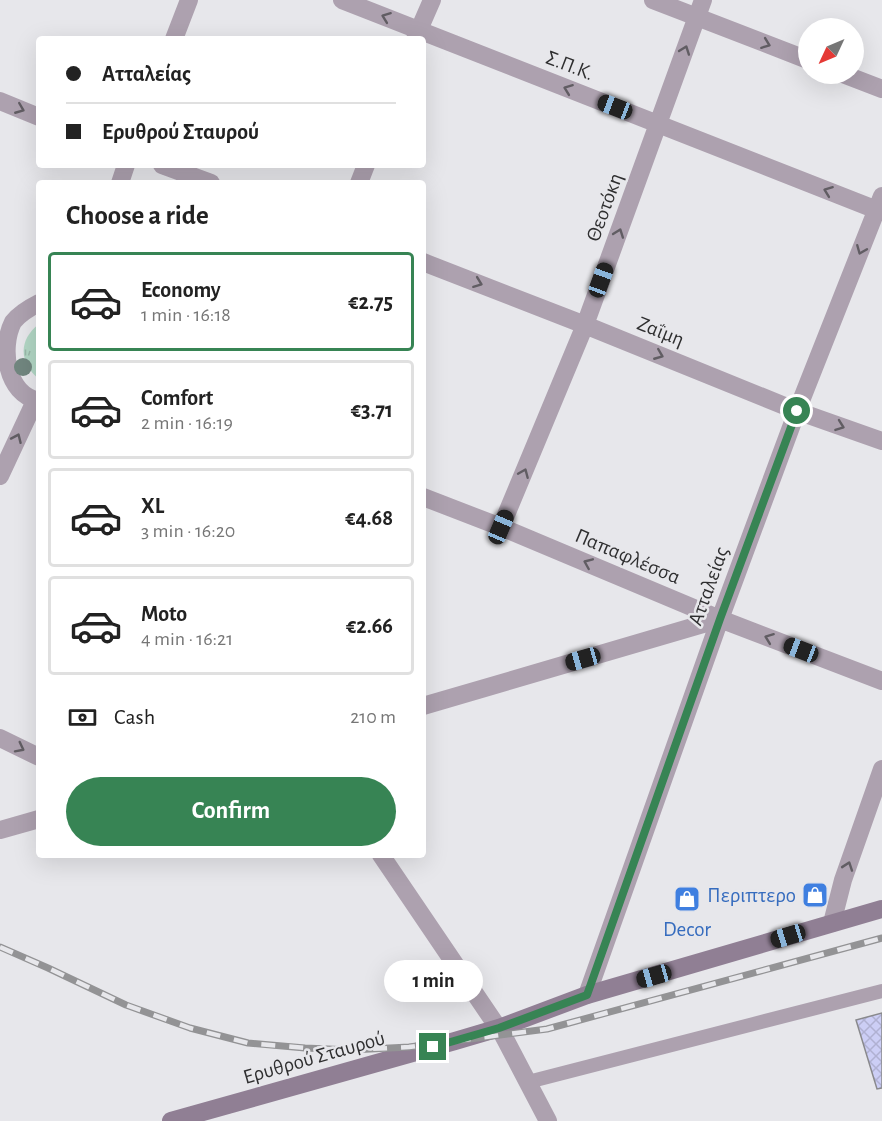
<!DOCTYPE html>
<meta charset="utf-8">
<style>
:root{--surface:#fff;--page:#f6f6f6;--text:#222;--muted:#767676;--line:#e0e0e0;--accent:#378454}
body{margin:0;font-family:"Alegreya Sans",sans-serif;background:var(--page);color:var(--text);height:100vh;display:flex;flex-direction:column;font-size:22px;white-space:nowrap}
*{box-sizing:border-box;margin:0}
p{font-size:20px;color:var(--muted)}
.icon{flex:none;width:33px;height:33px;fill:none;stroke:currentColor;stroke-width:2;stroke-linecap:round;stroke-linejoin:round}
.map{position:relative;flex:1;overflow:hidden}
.drawer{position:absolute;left:36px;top:180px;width:390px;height:678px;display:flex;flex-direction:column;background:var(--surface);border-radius:6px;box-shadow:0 6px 24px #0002}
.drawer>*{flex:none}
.banner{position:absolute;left:36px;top:36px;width:390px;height:132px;border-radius:6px;box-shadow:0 6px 24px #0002;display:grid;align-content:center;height:132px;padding:0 30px;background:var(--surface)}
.needle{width:39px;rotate:226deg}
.tools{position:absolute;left:798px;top:18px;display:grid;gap:12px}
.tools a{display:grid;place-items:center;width:66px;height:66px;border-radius:50%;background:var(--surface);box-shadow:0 6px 24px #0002;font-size:30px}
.end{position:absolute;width:27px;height:27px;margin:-14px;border:8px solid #378454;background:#fff;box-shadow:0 0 0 3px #fff}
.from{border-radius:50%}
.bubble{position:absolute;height:42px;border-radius:21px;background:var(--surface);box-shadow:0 6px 24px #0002;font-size:20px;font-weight:700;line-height:42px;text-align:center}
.car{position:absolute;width:18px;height:36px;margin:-18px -9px;border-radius:8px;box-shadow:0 0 4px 2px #0007;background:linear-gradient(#222 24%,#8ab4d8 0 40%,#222 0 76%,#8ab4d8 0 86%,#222 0)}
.banner b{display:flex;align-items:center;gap:21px;height:57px;font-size:22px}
.banner b+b{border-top:2px solid var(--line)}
.banner i{width:15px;height:15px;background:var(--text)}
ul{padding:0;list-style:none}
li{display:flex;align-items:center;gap:18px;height:99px;margin:0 12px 9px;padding:0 18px;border:3px solid var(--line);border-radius:6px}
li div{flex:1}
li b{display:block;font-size:22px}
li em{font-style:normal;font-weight:700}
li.current{border-color:var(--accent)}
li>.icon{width:54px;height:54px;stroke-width:1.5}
h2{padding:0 30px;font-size:27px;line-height:72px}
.pay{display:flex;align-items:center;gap:15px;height:66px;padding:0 30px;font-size:22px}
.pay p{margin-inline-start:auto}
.primary-button{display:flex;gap:12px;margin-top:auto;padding:12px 30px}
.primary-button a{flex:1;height:69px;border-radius:36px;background:var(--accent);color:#fff;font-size:24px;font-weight:700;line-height:69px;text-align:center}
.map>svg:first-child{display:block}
.grass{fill:url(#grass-tufts)}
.building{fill:url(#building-cross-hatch);stroke:#89898c;stroke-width:1.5}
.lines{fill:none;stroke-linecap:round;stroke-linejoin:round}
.lane{stroke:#ada1af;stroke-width:14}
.street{stroke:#ada1af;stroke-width:18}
.secondary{stroke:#907f94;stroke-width:18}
.rail-casing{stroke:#939395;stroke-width:7}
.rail{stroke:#e7e7eb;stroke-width:4.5;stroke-dasharray:14;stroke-linecap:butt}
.tree{fill:#71867f}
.oneway{stroke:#615d63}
.route{stroke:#378454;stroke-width:8}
.labels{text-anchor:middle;stroke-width:5;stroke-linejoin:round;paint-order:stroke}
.street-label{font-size:21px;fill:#2f2f30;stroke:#e7e7eb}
.shop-label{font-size:21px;fill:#366cbe;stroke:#e7e7eb;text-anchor:end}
</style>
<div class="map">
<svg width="882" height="1121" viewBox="0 0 882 1121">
<defs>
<pattern id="grass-tufts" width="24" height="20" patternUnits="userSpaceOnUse" patternTransform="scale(1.5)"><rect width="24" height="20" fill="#b1d6c4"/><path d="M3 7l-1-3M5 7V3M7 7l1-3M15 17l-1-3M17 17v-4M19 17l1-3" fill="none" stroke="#99b8a9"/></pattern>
<pattern id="building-cross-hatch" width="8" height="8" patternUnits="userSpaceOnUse" patternTransform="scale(1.5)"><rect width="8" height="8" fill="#cccef5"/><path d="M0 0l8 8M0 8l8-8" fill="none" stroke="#b0b1d2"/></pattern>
</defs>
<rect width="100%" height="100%" fill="#e7e7eb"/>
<path class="grass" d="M39,324V379C19,363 18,340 39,324Z"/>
<path class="building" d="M882,1013V1088L877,1089L856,1020Z"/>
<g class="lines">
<path class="lane" d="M528,1082L882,991"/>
<path class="street" d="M342,0L882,212
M653,0L808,60
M174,39L189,0
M415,39L432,0
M843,74L882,89
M0,101L39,117
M162,165L211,183
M120,183L126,165
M359,183L366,165
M423,262L585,325L797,411L882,441
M39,303C29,308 20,313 13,322C0,348 6,394 39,401
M0,476L35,401
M423,497L501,527L720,619L882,681
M501,527L585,325L703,0
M423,706L720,619
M0,738L39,757
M0,830L39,819
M381,855L503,1035L548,1121
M832,923L843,880L882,769
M587,995L720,619L797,411L882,196"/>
<path class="secondary" d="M171,1121L455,1041L499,1028L587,995L882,909"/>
<g class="rail-casing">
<path id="rail" d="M0,947L48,968L126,1005L190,1028L248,1043L305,1048L351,1050L409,1047L547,1029L882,938"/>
</g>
<use href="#rail" class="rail"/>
</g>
<circle class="tree" cx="23" cy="367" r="9"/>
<defs><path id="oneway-chevron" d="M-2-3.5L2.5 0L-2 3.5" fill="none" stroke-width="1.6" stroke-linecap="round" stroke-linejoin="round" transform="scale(1.5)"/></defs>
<g class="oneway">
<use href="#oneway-chevron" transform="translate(386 17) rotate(-159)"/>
<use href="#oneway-chevron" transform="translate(766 44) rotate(21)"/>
<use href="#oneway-chevron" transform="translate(685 50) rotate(-70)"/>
<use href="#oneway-chevron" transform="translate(568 89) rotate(-159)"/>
<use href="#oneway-chevron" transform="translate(20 109) rotate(22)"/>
<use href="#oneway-chevron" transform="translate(828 191) rotate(-159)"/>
<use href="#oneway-chevron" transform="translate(619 233) rotate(-70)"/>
<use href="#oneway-chevron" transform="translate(861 250) rotate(112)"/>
<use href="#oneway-chevron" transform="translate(478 283) rotate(21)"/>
<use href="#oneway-chevron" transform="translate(659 355) rotate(22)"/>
<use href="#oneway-chevron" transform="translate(840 426) rotate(20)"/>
<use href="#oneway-chevron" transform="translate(17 438) rotate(-66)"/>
<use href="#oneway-chevron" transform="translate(524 473) rotate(-67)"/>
<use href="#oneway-chevron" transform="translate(588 563) rotate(-157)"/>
<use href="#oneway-chevron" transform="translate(769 638) rotate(-159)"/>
<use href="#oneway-chevron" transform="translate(20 748) rotate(27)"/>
<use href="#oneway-chevron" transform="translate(848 866) rotate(-71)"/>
</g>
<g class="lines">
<path class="route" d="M433,1047L499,1028L587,995L720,619L797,411"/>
</g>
<defs>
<g id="shop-square" transform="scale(1.35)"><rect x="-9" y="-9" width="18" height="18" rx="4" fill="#3f7fe0" stroke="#e7e7eb"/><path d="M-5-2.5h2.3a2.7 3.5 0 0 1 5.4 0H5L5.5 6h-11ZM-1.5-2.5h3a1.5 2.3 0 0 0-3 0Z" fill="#fff"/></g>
</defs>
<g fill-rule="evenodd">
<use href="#shop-square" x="815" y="895"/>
<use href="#shop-square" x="687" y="899"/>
</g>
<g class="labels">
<g class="street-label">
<text transform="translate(570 65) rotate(21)" y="7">Σ.Π.Κ.</text>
<text transform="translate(604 207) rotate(-70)" y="7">Θεοτόκη</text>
<text transform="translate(661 331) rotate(22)" y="7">Ζαΐμη</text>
<text transform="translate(628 556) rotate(23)" y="7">Παπαφλέσσα</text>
<text transform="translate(708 586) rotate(-70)" y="7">Ατταλείας</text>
<text transform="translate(314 1057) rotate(-16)" y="7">Ερυθρού Σταυρού</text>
</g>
<g class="shop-label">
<text x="796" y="902">Περιπτερο</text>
<text x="687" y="936" text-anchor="middle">Decor</text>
</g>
</g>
</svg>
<div class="tools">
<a><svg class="needle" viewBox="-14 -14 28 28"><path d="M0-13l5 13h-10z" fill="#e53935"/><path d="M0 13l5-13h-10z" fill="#767676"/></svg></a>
</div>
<i class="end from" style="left:797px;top:411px"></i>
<i class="end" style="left:433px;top:1047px"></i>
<div class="bubble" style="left:384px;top:960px;width:99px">1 min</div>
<i class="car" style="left:615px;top:107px;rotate:291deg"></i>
<i class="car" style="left:601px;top:280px;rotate:20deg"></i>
<i class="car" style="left:501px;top:527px;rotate:23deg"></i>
<i class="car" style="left:801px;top:650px;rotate:291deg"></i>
<i class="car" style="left:583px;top:659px;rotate:254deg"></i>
<i class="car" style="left:788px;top:936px;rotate:253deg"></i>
<i class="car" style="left:654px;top:976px;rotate:254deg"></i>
<div class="banner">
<b><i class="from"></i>Ατταλείας</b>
<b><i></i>Ερυθρού Σταυρού</b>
</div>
<section class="drawer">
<h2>Choose a ride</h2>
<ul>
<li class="current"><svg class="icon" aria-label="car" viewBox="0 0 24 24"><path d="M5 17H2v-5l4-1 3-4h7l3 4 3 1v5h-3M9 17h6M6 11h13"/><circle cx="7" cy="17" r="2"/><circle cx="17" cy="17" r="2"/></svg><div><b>Economy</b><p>1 min · 16:18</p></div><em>€2.75</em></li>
<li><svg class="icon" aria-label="car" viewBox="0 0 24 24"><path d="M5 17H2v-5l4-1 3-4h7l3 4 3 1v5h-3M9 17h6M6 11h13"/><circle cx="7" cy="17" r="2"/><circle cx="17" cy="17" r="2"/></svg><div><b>Comfort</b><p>2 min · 16:19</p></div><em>€3.71</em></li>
<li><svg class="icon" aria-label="car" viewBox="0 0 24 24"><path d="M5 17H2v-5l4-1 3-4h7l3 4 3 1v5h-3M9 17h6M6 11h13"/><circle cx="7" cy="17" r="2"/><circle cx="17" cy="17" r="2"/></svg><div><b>XL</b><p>3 min · 16:20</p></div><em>€4.68</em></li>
<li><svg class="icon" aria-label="car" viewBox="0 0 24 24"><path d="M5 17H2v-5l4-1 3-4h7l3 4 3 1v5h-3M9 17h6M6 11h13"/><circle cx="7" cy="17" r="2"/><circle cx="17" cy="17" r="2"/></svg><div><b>Moto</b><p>4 min · 16:21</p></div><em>€2.66</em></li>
</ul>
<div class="pay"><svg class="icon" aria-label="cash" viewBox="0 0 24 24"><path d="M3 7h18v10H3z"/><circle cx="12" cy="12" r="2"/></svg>Cash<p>210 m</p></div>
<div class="primary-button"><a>Confirm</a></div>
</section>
</div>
